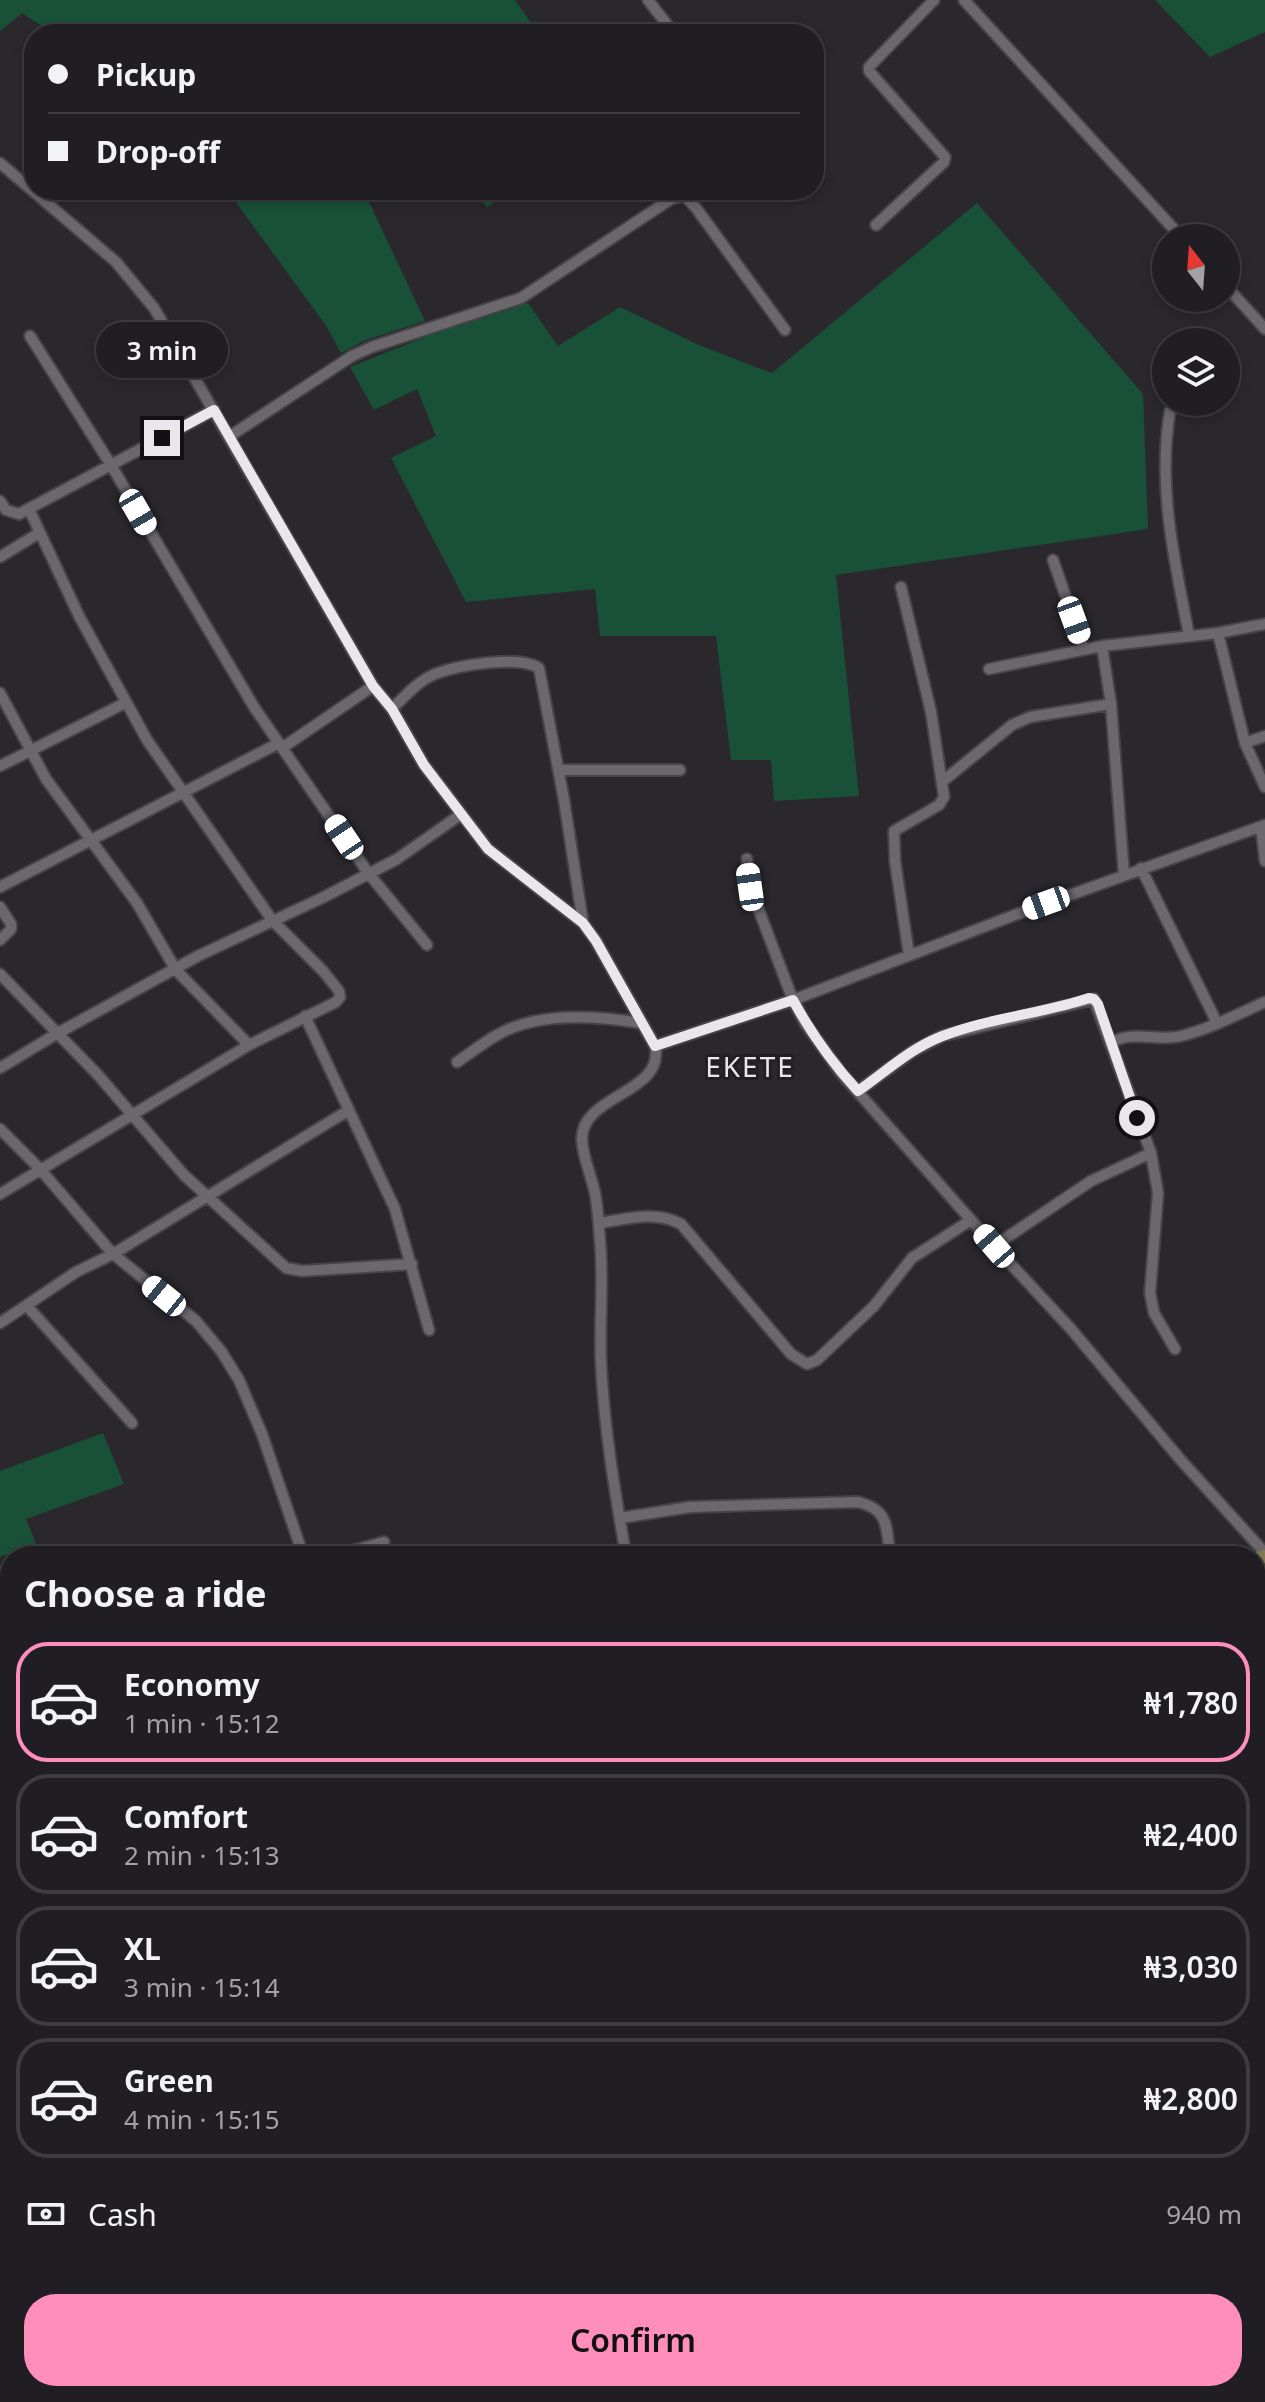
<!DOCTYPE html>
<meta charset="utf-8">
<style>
:root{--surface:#201e22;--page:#2d2b2f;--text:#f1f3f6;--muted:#a2a2a5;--line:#3d3c40;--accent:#ff8eba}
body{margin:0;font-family:"Noto Sans",sans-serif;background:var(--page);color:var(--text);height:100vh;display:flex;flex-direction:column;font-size:30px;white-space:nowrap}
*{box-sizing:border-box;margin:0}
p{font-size:26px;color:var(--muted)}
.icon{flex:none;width:44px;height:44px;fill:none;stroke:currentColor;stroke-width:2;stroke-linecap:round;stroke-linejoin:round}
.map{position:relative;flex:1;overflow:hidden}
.panel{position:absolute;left:0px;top:1546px;width:1266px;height:856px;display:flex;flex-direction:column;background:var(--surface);border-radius:32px 32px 0 0;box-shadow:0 4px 12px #0003,0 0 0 2px var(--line)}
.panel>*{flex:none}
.banner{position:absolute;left:24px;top:24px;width:800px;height:176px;border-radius:32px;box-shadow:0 4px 12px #0003,0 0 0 2px var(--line);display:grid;align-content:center;height:176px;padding:0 24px;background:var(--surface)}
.needle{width:52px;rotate:343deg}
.buttons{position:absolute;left:1152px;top:224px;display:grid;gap:16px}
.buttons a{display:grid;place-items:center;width:88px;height:88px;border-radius:50%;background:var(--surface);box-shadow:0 4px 12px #0003,0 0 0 2px var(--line);font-size:40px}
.end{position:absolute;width:36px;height:36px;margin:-18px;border:10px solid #e9e7eb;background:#111;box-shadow:0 0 0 4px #111}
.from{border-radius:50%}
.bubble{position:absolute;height:56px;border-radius:28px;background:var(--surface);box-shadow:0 4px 12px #0003,0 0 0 2px var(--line);font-size:26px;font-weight:600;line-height:56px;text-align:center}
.car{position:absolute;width:24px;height:48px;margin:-24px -12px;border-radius:10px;box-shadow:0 0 6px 2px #0007;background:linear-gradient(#fff 24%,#345 0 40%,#fff 0 76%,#345 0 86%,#fff 0)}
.banner b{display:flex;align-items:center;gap:28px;height:76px;font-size:30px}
.banner b+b{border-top:2px solid var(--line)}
.banner i{width:20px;height:20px;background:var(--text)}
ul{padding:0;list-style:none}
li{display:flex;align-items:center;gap:24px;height:120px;margin:0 16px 12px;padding:0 8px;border:4px solid var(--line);border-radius:32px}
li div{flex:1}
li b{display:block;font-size:30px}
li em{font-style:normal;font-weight:600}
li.selected{border-color:var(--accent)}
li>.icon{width:72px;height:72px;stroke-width:1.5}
h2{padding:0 24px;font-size:36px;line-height:96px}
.pay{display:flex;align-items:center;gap:20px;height:88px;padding:0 24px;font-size:30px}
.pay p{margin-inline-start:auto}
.button{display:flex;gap:16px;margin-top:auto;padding:16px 24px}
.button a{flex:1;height:92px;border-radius:32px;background:var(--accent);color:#111;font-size:32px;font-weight:600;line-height:92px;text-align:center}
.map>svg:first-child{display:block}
.green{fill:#185137}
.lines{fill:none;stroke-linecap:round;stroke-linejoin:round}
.street-casing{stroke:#474448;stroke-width:14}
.secondary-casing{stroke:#474448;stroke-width:18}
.primary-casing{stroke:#474448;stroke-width:20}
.street{stroke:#6b676d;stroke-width:10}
.secondary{stroke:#867953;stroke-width:14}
.primary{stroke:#a28a38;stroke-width:16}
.route{stroke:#e9e7eb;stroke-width:10}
.labels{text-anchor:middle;stroke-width:6;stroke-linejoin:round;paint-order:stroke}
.quarter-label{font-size:28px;letter-spacing:2px;fill:#e9e7eb;stroke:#211f23}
</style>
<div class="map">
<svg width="1265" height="2402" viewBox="0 0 1265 2402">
<rect width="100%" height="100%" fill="#2b282d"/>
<path class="green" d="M0,0H515L539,34H54L22,13L0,31Z
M1155,0H1265V32L1210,57Z
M227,190H391L369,202L425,321L366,340L341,353L327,327Z
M474,190H515L487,207Z
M977,203L1143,394L1148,529L836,575L859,796L774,801L771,760H731L716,636H600L595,589L466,602L391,458L436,436L417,389L374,410L350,367L430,335L528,303L558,346L620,307L701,346L772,373Z
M103,1433L124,1484L26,1519L36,1544L0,1557V1471Z"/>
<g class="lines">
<g class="street-casing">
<path id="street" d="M648,0L673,32
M964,0L1182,238
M0,163L116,262L154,308L373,686L392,709L424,765L488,849L583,923L596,941L655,1046C666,1093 580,1095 582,1140C583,1158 591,1175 595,1193C598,1209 599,1226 600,1241C604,1282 599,1323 601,1363C604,1428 615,1492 626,1556
M876,225L944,162L945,157L869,71V67L934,0
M1226,286L1265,329
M30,336L111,465L254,707L369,874L427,945
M1170,411C1157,488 1175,561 1189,636
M230,436L352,356L372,347L521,298L671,199L684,195L696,208L785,330
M0,501L6,510L19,514L214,410
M0,557L39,533
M1053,560L1084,649
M901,587L931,712L944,797L939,805L894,831L895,861L909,955
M1265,624L1218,633L1245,743L1265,787
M1102,646L1111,704L1124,875
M989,669L1102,646L1218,633
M0,693L46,779L137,903L176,970L249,1045
M392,709C405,696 418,681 435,674C458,665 519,655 539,668L564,800L583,923
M1245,743L1265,736
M282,748L373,686
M0,766L125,703
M559,770H680
M943,781L1012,725L1030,717L1111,704
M1261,827L1265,861
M747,859L750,887L793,1000L805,1023L841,1073L994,1246L1071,1329L1179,1458L1265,1553
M1141,868L1217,1023
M0,887L279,743
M0,907L11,924V929L0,940
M0,974L98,1075L184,1175L286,1268L302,1271L412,1264
M305,1016L395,1209L429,1330
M1112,1042C1136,1030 1157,1042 1181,1036C1210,1029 1238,1014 1265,1002
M655,1046L793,1000L1020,913L1265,825
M457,1062C471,1053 484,1042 499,1034C538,1012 598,1016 641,1023
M0,1068L58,1033L198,956L324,897L397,859L460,815
M858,1091L913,1051L942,1036L1094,999L1151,1153L1158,1193L1150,1293L1154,1313L1175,1349
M0,1129L40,1169L113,1254L196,1321L221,1351L239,1380L262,1434L300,1546L301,1556
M0,1194L249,1045L336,1002L340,997L339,991L323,971L272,920L147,740L79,616L29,509
M599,1223C627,1219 655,1210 681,1224L791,1354L807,1364L817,1360L874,1306L912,1258L971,1220
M994,1246L1091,1181L1151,1153
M27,1306L132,1423
M0,1323L76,1272L113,1254L349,1110
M620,1518L690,1507L858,1502C890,1510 886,1528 890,1556
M334,1556L384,1542
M0,1705L10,1717
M1256,1751L1265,1761
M0,1896L10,1907
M0,2020L10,2016
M1256,2109L1265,2104
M0,2173L10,2170
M1256,2188L1265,2195
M0,2367L10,2365
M140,2392L143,2402
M212,2392L215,2402
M915,2392L923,2402
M1066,2392L1079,2402
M362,2402L370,2398L371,2392
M1082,2402H1105
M1169,2402L1180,2392"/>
</g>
<g class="secondary-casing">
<path id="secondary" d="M1256,1559L1265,1557
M0,1816L10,1814"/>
</g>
<g class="primary-casing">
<path id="primary" d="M1256,1899L1265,1891
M1256,1948L1265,1941
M731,2402L740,2392
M776,2402L786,2392"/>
</g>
<use href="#street" class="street"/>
<use href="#secondary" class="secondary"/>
<use href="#primary" class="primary"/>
</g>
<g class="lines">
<path class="route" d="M162,438L214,410L373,686L392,709L424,765L488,849L583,923L596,941L655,1046L793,1000C811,1033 833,1064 858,1091C885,1072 910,1049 940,1037C988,1018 1041,1014 1089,998L1094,999L1098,1004L1137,1118"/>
</g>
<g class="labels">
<g class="quarter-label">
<text x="750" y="1077">EKETE</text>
</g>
</g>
</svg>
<div class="buttons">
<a><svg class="needle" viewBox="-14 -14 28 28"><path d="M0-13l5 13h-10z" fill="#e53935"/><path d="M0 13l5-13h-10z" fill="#a2a2a5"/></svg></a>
<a><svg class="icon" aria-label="layers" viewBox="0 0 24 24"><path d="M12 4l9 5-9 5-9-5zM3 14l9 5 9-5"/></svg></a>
</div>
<i class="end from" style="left:1137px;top:1118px"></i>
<i class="end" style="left:162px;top:438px"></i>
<div class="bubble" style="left:96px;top:322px;width:132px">3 min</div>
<i class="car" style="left:138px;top:512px;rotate:150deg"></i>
<i class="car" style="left:1074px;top:620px;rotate:160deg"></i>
<i class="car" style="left:344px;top:837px;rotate:326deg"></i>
<i class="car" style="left:750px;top:887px;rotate:352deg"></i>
<i class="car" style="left:1046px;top:903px;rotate:250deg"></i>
<i class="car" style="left:994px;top:1246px;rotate:319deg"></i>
<i class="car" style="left:164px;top:1296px;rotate:309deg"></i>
<div class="banner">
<b><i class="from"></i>Pickup</b>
<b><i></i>Drop-off</b>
</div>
<section class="panel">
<h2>Choose a ride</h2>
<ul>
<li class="selected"><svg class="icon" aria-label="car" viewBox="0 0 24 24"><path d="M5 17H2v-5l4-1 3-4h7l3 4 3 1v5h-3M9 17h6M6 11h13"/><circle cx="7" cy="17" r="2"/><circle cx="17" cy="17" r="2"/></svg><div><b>Economy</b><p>1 min · 15:12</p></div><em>₦1,780</em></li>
<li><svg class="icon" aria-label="car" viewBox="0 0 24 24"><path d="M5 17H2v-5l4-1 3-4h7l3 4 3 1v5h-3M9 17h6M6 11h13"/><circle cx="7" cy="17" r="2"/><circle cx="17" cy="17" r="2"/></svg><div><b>Comfort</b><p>2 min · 15:13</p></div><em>₦2,400</em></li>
<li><svg class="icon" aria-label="car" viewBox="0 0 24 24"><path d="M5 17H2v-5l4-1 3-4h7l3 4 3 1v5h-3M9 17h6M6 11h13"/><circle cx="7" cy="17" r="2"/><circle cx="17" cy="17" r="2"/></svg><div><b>XL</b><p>3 min · 15:14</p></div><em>₦3,030</em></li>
<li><svg class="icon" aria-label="car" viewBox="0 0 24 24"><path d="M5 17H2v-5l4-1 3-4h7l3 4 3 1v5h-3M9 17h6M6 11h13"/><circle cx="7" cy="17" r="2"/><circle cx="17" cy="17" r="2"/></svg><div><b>Green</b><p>4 min · 15:15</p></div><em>₦2,800</em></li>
</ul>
<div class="pay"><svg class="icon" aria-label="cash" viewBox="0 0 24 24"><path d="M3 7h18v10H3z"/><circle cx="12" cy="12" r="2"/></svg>Cash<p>940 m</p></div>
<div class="button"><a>Confirm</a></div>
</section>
</div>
